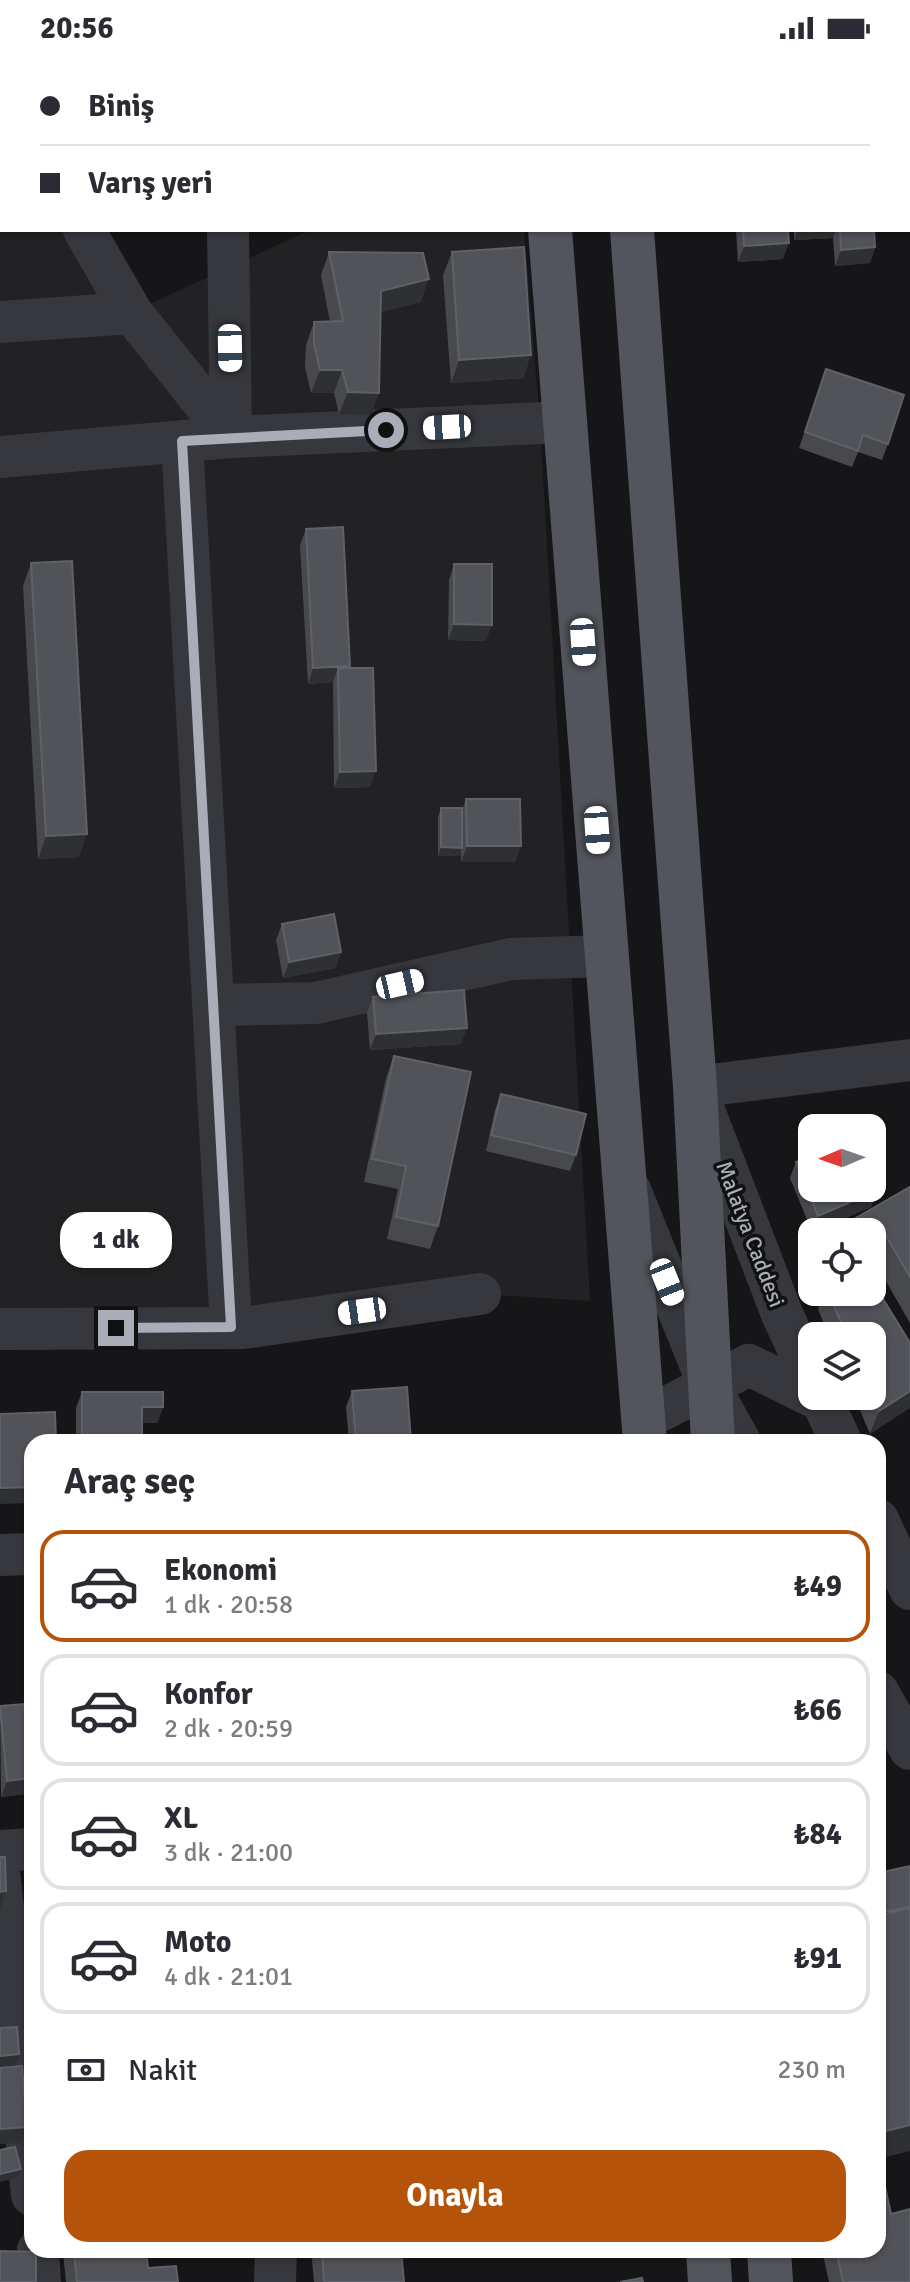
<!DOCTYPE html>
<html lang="tr">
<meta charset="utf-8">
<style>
:root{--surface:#fff;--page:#f7f7f7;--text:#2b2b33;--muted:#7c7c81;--line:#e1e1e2;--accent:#b45309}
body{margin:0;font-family:Signika,sans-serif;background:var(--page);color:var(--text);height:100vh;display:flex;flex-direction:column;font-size:30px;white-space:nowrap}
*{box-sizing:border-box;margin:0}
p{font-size:26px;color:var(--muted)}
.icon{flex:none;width:44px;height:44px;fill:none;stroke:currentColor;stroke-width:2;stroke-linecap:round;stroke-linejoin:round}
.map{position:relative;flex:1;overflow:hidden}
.drawer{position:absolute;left:24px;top:1378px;width:862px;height:824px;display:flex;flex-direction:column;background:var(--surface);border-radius:24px;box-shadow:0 2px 6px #0004}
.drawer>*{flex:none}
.hud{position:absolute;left:0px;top:0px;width:910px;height:176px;box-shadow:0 2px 6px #0004;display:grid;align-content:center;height:176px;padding:0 40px;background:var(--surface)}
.needle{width:52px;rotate:268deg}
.controls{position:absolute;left:798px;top:1058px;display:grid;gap:16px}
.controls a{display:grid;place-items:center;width:88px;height:88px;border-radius:16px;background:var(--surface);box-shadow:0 2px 6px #0004;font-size:40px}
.end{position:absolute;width:36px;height:36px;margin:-18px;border:10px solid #a8adb8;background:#111;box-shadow:0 0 0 4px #111}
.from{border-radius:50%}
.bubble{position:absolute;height:56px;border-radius:24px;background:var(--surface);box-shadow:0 2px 6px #0004;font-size:26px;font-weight:800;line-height:56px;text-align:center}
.car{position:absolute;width:24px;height:48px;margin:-24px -12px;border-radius:10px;box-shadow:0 0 6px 2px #0007;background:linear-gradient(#fff 24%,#345 0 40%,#fff 0 76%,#345 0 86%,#fff 0)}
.hud b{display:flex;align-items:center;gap:28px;height:76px;font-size:30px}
.hud b+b{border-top:2px solid var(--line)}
.hud i{width:20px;height:20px;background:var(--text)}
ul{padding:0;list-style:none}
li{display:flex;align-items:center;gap:24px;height:112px;margin:0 16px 12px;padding:0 24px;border:4px solid var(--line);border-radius:24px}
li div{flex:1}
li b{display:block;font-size:30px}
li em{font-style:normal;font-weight:800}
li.on{border-color:var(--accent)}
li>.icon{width:72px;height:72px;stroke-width:1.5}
h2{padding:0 40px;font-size:36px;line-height:96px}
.pay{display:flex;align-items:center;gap:20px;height:88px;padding:0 40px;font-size:30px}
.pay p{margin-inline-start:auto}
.primary-button{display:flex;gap:16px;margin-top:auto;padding:16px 40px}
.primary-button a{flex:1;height:92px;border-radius:24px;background:var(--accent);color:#fff;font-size:32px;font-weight:800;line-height:92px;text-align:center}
.status{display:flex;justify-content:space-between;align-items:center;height:56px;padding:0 40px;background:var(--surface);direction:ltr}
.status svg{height:22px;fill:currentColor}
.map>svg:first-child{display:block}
.built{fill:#222225}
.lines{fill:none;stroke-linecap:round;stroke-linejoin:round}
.minor{stroke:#37383d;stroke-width:42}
.major{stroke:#53555c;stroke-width:44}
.wall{fill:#47494d}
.shaded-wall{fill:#2f3033}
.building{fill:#525359;stroke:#5f6168;stroke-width:2}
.route{stroke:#a8adb8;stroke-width:10}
.labels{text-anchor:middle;stroke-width:7;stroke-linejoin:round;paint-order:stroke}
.street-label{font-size:22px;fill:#a8adb8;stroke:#111113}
</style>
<div class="status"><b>20:56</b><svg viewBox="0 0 49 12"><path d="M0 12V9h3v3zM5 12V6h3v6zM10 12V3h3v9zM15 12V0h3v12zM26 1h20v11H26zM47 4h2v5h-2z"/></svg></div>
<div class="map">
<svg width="910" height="2226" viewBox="0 0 910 2226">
<rect width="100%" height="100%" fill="#161618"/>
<path class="built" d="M0,50L2,174H79L132,256L310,174H524L540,367L590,1245L480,1238L0,1280Z"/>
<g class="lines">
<path class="minor" d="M225,0V2
M0,27L2,30
M84,174L132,257L231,381L566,366
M0,266L132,257
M182,385L231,1271
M0,401L231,381L228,174
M215,949L316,947L511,903L607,900
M630,1134L709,1330L740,1386
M0,1273L243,1272L480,1238
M812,1323L782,1258L695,1031L910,1004
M820,1340L841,1386
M644,1363L749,1309L822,1345
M878,1464L910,1533
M0,1499L32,1498
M878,1636L910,1693
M0,1795L32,1793
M0,1823L32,2139
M38,2194L40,2226
M275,2226L276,2194"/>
<path class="major" d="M535,0V2
M619,0V2
M550,174L645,1386
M632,174L695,1031L713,1386
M708,2194L710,2226
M769,2194L771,2226"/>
</g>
<path class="wall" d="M736,174H788L783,203L738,206Z
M794,174H874L875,191L870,207L835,210L833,182L794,184Z
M329,196L421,246L381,256L371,360L339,358L334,337H311L305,311L306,289L314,266H330L321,219Z
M452,196L531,299L523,322L451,327L443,219Z
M826,313L888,388L882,404L858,396L852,411L799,392Z
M306,473L350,610L349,612L370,731L334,732L333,626L308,628L300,489Z
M31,507L79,801L38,803L23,530Z
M454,508L486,585L448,584L449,524Z
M466,743L515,806H461V795L459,800H438V761L441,752L462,754Z
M282,868L341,896L335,912L283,922L276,884Z
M373,941L461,988L370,994L367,957Z
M394,1000L438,1170L430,1193L387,1183L398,1133L364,1126L386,1022Z
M501,1038L576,1099L570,1115L486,1095L495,1054Z
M796,1106L876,1135L871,1151L812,1176L790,1122Z
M910,1131V1267L876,1208L872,1176H850L854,1163Z
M824,1236H872L910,1287L870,1378L854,1340H872V1280H829L818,1253Z
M352,1335L411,1386H349L346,1351Z
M82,1336L163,1351L157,1367H142V1386H76V1352Z
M0,1650L25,1738L1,1741Z
M891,2158L910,2226H829L822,2194H878Z
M64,2194H146L148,2212L178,2226H66L63,2197Z
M311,2194H401L404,2226H314Z"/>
<path class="shaded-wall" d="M798,174H836L833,182L794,184Z
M789,187L783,203L738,206L744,190Z
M875,191L870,207L835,210L841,194Z
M429,223L421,246L373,258L381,235Z
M531,299L523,322L451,327L459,304Z
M320,314H342L334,337H311Z
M348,336L379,337L371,360L339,358Z
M454,568L492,569L486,585L448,584Z
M350,610L344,626L338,612L333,626L308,628L313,612Z
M376,715L370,731L334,732L340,716Z
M87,778L79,801L38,803L46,780Z
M467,790H521L515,806H461Z
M441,791L462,792L459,800H438Z
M341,896L335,912L283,922L289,906Z
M467,972L461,988L370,994L376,978Z
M876,1135L871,1151L812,1176L818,1160Z
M886,1180L876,1208L872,1210V1188Z
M910,1335V1352L870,1378L879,1355Z
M142,1351H163L157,1367H136Z
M32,1431V1447L0,1448V1432Z
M31,1722L25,1738L1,1741L7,1725Z
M6,1835L0,1853V1836Z
M910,1851V1866L878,1872V1857Z
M19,1998L14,2014L0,2016V2000Z
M910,2069V2095L878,2103V2077Z
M27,2071L21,2087L0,2088V2073Z
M21,2113L18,2121L0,2126V2118Z
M236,2194H262L235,2198Z
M561,2194H619L617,2199L558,2200Z"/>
<path class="building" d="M320,0H400V2H320Z
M743,174H788L789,187L744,190Z
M840,174H874L875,191L841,194Z
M524,191L531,299L459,304L452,196Z
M329,196L423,197L429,223L381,235L379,337L348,336L342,314H320L314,288V266L343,265Z
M826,313L904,339L888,388L863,379L858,395L805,376Z
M343,471L350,610L313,612L306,473Z
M72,505L87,778L46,780L31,507Z
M454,508H492V569L454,568Z
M338,612H373L376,715L340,716Z
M466,743H520L521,790H467Z
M441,752H462V792L441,791Z
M334,858L341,896L289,906L282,868Z
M464,934L467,972L376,978L373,941Z
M394,1000L471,1016L438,1170L396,1161L406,1110L372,1103Z
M501,1038L586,1058L576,1099L491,1079Z
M812,1099V1132H872V1125L876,1135L818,1160L796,1106Z
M910,1131V1221L886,1180L872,1188V1176H862L854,1163Z
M872,1225L910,1287V1335L879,1355L872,1339V1280H847L828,1236H872Z
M407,1331L411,1386H356L352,1335Z
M82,1336H163V1351H142V1386H82Z
M55,1356L56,1386H32V1431L0,1432V1358Z
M24,1648L31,1722L7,1725L0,1650Z
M0,1801H5L6,1835L0,1836Z
M910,1810V1851L878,1857V1817Z
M910,1852V2069L878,2077V1860Z
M17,1971L19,1998L0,2000V1972Z
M22,2010L27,2071L0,2073V2012Z
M15,2091L21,2113L0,2118V2094Z
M878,2103H879L891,2158L910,2153V2226H843L836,2194H878Z
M74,2194H146L148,2212L176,2210L178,2226H77Z
M322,2194H401L404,2226H324Z
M0,2195L36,2196V2226H0Z
M642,2222L643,2226H620Z"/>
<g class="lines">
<path class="route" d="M116,1272L231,1271L182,385L386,374"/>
</g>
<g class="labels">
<g class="street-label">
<text transform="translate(751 1178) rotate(69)" y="8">Malatya Caddesi</text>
</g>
</g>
</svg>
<div class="controls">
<a><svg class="needle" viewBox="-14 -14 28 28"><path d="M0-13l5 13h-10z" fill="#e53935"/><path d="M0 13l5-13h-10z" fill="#7c7c81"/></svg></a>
<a><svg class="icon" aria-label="locate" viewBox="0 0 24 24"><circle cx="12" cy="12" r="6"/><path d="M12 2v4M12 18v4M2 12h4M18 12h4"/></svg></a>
<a><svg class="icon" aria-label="layers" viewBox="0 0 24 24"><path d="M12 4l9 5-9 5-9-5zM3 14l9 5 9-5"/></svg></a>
</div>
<i class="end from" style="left:386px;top:374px"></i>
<i class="end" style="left:116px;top:1272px"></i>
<div class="bubble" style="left:60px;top:1156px;width:112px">1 dk</div>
<i class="car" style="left:230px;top:292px;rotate:179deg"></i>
<i class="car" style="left:447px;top:371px;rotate:267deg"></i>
<i class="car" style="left:583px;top:586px;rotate:176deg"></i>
<i class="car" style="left:597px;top:774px;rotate:176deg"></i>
<i class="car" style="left:400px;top:928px;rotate:77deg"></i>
<i class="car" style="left:667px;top:1226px;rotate:158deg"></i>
<i class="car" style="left:362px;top:1255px;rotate:262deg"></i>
<div class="hud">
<b><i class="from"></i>Biniş</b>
<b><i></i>Varış yeri</b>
</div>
<section class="drawer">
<h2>Araç seç</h2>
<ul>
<li class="on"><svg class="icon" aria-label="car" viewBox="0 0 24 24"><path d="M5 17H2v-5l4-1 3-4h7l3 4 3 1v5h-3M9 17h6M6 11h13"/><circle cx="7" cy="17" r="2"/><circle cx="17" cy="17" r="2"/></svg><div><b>Ekonomi</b><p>1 dk · 20:58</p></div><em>₺49</em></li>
<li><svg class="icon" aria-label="car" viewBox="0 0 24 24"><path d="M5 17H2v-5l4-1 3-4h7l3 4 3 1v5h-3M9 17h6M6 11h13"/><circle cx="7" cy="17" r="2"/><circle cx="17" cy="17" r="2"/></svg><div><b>Konfor</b><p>2 dk · 20:59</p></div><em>₺66</em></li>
<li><svg class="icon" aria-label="car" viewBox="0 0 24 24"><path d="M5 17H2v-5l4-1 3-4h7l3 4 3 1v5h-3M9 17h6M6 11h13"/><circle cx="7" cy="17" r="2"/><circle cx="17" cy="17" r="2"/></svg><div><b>XL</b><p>3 dk · 21:00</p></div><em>₺84</em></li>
<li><svg class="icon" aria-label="car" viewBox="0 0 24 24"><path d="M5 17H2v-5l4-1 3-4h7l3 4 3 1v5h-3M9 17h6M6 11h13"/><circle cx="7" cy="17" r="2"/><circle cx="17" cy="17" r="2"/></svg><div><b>Moto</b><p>4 dk · 21:01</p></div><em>₺91</em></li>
</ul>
<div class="pay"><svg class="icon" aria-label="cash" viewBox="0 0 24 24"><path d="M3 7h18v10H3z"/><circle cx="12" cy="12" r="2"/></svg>Nakit<p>230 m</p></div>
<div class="primary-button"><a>Onayla</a></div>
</section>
</div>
